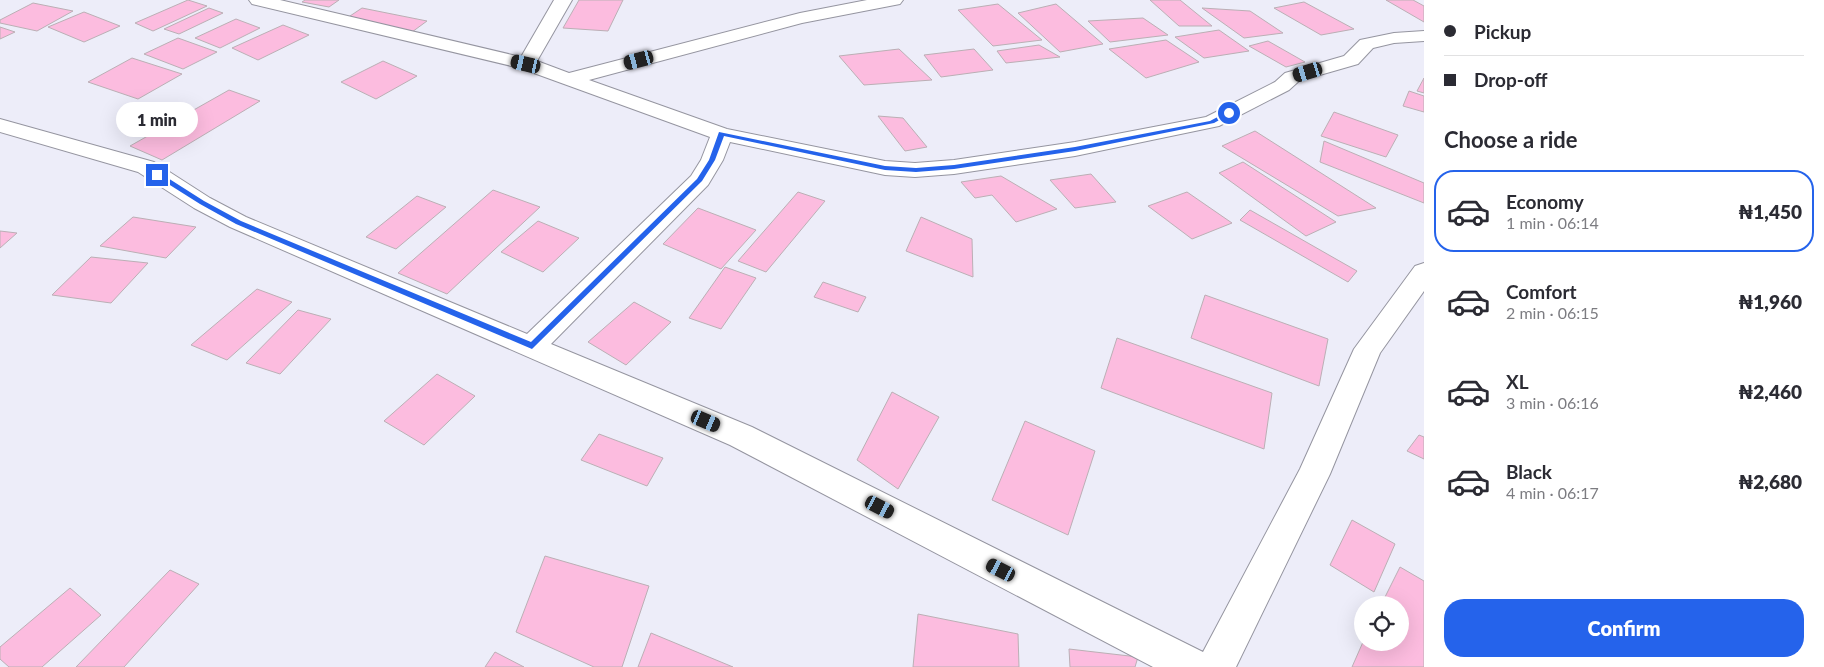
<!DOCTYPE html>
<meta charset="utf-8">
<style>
:root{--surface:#fff;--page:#f2f2f3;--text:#2b2b33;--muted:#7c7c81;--line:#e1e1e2;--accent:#2563eb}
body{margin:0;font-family:Lato,sans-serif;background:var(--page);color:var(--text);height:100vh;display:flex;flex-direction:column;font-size:19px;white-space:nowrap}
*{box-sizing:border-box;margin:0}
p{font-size:16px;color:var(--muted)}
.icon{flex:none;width:28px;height:28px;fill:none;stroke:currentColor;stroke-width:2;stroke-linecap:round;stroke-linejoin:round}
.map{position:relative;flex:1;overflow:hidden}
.panel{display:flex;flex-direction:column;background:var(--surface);width:400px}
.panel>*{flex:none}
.top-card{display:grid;align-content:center;height:110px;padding:0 20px;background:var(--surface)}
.controls{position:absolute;left:1354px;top:596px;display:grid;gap:10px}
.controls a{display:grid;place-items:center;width:55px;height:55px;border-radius:50%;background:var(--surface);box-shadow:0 5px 20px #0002;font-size:25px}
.end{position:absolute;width:22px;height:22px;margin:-11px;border:6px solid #2563eb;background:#fff;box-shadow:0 0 0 2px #fff}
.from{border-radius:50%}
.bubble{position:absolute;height:35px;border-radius:18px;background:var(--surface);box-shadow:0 5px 20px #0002;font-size:16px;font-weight:800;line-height:35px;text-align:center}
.car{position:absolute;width:15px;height:30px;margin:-15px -8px;border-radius:6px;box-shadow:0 0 4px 1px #0007;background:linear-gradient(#222 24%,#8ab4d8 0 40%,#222 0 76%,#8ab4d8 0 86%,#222 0)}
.top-card b{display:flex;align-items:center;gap:18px;height:48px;font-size:19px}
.top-card b+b{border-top:1px solid var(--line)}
.top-card i{width:12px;height:12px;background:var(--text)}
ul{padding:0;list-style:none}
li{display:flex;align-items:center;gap:15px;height:82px;margin:0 10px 8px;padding:0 10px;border:2px solid transparent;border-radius:20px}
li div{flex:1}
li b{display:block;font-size:19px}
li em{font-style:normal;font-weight:800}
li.active{border-color:var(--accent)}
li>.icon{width:45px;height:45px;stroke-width:1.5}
h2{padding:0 20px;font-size:22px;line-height:60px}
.primary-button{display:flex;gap:10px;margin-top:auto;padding:10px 20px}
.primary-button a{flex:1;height:58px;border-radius:20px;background:var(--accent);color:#fff;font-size:20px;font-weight:800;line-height:58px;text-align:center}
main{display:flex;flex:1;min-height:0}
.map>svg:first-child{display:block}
.building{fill:#fcbcdf;stroke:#bbafb5}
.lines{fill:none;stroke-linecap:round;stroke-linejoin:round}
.minor-casing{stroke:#9595a0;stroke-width:2}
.minor{fill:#fff;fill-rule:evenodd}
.route{fill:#2563eb}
</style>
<main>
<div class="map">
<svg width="1424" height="667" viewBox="0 0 1424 667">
<rect width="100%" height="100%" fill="#ededf9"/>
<path class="building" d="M188,0L207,6L153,31L135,23Z
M305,0H339L329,7L302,2Z
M579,0H623L608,31L563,28Z
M1150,0H1180L1212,26H1179Z
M1386,0H1413L1424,6V22Z
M1304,2L1354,29L1321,35L1274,8Z
M33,3L73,11L37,31L0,23V20Z
M998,4L1042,40L993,46L958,10Z
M1056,4L1103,44L1060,52L1018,13Z
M209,8L223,13L179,34L164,29Z
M362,8L427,21L412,32L347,18Z
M1202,8L1250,11L1283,33L1244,38Z
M84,12L120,26L84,42L48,27Z
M1143,18L1168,35L1110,42L1088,21Z
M236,19L260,28L220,48L195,38Z
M283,25L309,35L258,60L232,48Z
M0,27L15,32L0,39Z
M1219,30L1249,51L1204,58L1175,37Z
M178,38L217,52L183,69L144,54Z
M1166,40L1199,62L1146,78L1109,49Z
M1268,41L1305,62L1286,67L1249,46Z
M1039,45L1060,57L1006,63L997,51Z
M899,49L932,80L864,85L839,56Z
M974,49L993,70L941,77L924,55Z
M132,58L182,74L138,99L88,82Z
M383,61L417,76L376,99L341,82Z
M1424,78V93L1417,91Z
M229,90L260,101L162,160L130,146Z
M1409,91L1424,96V112L1403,106Z
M1334,112L1398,135L1386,157L1321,136Z
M878,116L903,118L927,147L905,151Z
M1255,131L1376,208L1338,216L1222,146Z
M1324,141L1424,183V203L1320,162Z
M1243,162L1336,222L1306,236L1219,173Z
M1091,174L1116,202L1075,208L1050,180Z
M1001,176L1057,209L1016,222L992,195L975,198L961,182Z
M493,190L540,207L447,294L398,273Z
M798,192L825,201L766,272L738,261Z
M1187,192L1232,223L1192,239L1148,206Z
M417,196L446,207L396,249L366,237Z
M698,208L756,230L721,269L663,244Z
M1250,210L1357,271L1348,282L1240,220Z
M133,217L196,227L166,258L100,246Z
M921,217L972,239L973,277L906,251Z
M538,221L579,238L543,272L501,252Z
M0,231L17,233L0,248Z
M91,257L148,263L111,303L52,295Z
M725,267L756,278L721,329L689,318Z
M823,282L866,297L858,312L814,297Z
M257,289L292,302L227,360L191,345Z
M1205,295L1328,339L1319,386L1191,338Z
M634,302L671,322L626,365L588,342Z
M298,310L331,319L280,374L246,363Z
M1117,338L1272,393L1264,449L1101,388Z
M437,374L475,396L424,445L384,421Z
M892,392L939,417L898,489L857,460Z
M1025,421L1095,451L1068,535L992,500Z
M599,434L663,458L647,486L581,460Z
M1419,435L1424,437V459L1407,451Z
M1352,520L1395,544L1374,592L1330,565Z
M545,556L649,586L622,667H594L516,632Z
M1400,567L1424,581V667H1352L1363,642H1400V605H1381Z
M170,570L199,584L124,667H76Z
M70,588L101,615L42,667H9L0,659V647Z
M918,614L1018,634L1019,667H913Z
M651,633L733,667H638Z
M1069,649L1138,657L1135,667H1070Z
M495,652L524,667H485Z"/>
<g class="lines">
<g class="minor-casing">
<path id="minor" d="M249,0H280L521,57L554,0H572L537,61L569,73L800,13L867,0H903L900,4L802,23L589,80L727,129L885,161L915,163L954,160L1075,142L1206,117L1275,82L1285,73L1344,56L1360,40L1394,33L1424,31V41L1394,43L1373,48L1358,64L1299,81L1289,90L1219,126L1075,156L954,174L915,177L885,175L730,142L723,160L708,185L551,344L752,427L1203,652L1300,469L1354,349L1415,266L1424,263V291L1380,353L1330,474L1236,667H1153L730,445L230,227L194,208L138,172L0,132V119L154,162L210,198L246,217L527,334L691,176L701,160L710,137L520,68L252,4Z"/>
</g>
<use href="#minor" class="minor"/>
</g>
<path class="route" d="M1227,112L1232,113L1214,123L1075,151L954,169L916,172L885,170L724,136L715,160L702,181L532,349L236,224L200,204L154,175L160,173L204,201L241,221L531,342L697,179L709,160L719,132L885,166L916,168L954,165L1075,147L1210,121Z"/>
</svg>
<div class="controls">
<a><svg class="icon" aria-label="locate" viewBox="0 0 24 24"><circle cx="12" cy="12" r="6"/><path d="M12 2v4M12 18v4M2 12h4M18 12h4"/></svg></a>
</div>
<i class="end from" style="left:1229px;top:113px"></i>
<i class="end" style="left:157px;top:175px"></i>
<div class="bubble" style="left:116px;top:102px;width:82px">1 min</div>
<i class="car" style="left:639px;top:60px;rotate:255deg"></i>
<i class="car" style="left:526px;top:64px;rotate:283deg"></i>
<i class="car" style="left:1308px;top:72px;rotate:253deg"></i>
<i class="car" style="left:706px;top:421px;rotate:113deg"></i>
<i class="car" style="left:880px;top:507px;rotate:117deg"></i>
<i class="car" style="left:1001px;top:570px;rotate:297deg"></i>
</div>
<section class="panel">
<div class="top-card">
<b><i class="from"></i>Pickup</b>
<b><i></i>Drop-off</b>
</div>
<h2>Choose a ride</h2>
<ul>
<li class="active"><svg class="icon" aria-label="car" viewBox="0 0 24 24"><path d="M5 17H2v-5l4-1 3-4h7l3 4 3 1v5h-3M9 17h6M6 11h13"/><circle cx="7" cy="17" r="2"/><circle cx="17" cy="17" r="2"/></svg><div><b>Economy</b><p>1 min · 06:14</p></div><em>₦1,450</em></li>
<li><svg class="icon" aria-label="car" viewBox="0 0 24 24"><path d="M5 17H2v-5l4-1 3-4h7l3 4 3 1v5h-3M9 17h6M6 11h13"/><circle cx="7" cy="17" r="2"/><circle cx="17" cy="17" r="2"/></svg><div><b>Comfort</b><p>2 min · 06:15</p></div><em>₦1,960</em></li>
<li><svg class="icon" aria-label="car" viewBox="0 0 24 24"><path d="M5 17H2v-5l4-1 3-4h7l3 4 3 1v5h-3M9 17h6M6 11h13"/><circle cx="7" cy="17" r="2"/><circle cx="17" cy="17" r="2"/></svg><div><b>XL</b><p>3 min · 06:16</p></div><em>₦2,460</em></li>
<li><svg class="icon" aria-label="car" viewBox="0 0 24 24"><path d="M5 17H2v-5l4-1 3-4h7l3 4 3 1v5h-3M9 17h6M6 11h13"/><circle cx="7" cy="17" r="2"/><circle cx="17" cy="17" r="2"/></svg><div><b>Black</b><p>4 min · 06:17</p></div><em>₦2,680</em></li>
</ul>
<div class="primary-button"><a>Confirm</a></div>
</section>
</main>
